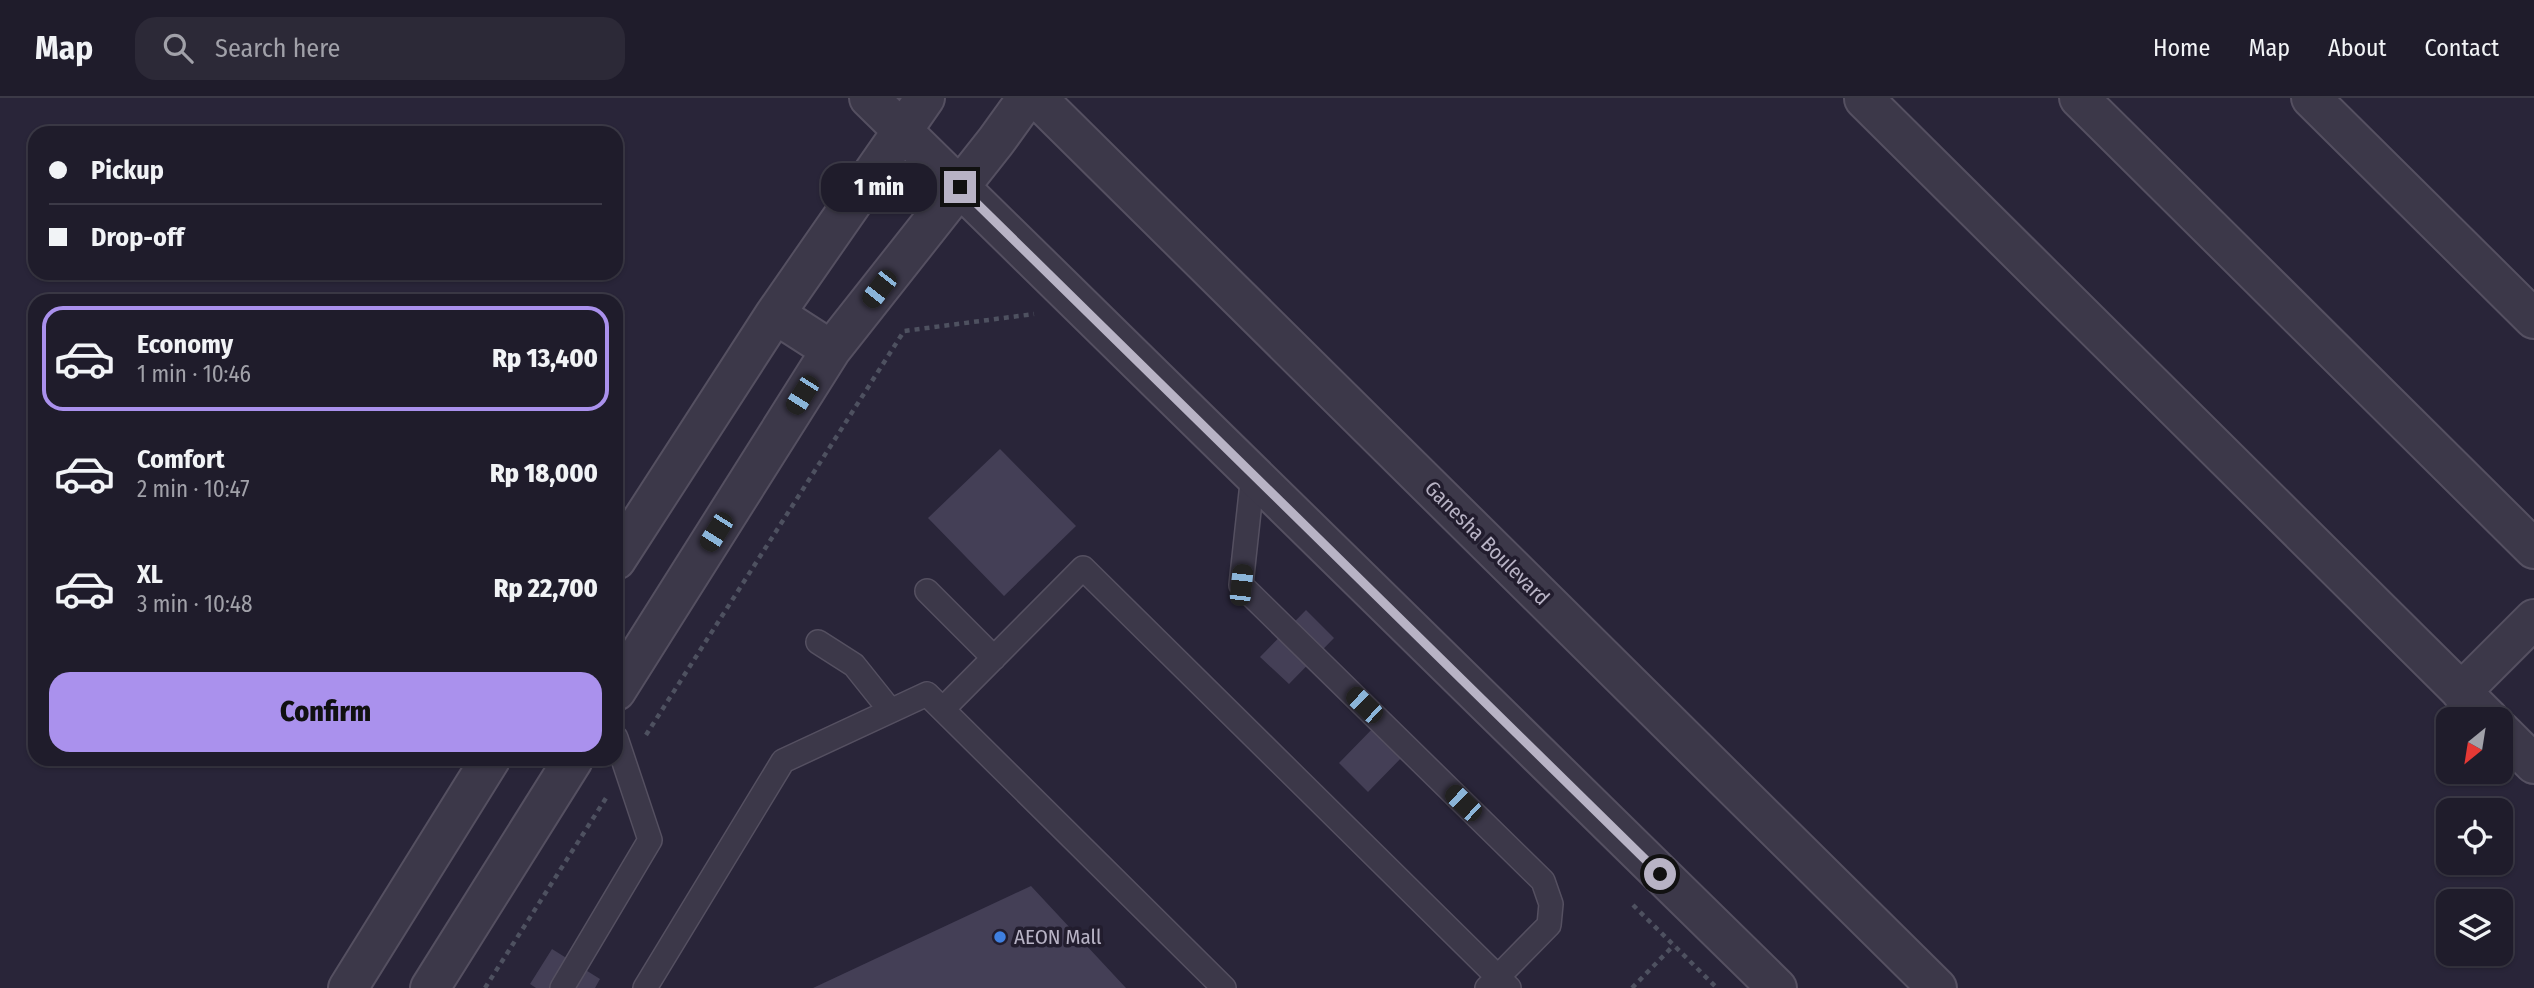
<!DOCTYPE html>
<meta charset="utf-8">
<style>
:root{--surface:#1f1c2b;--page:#2c2937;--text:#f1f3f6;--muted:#a1a1a9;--line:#3c3a47;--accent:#aa91ed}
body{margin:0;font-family:"Fira Sans Condensed",sans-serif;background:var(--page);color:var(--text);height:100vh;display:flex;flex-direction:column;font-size:26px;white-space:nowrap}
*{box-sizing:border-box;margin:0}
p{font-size:23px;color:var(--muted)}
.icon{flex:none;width:38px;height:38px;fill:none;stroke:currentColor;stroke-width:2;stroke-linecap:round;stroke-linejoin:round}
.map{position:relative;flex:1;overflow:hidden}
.panel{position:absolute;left:28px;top:196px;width:595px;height:472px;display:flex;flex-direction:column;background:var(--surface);border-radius:21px;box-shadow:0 2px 5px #0004,0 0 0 2px var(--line)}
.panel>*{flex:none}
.banner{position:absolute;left:28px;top:28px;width:595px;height:154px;border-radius:21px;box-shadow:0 2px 5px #0004,0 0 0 2px var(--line);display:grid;align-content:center;height:154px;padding:0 21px;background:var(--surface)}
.needle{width:46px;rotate:210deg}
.fabs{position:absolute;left:2436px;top:609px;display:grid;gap:14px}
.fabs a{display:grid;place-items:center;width:77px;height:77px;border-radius:14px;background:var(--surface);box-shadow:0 2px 5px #0004,0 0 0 2px var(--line);font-size:35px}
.end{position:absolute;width:32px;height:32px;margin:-16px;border:9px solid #b8b3c5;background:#111;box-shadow:0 0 0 4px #111}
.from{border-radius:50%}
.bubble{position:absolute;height:49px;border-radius:21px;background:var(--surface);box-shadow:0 2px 5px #0004,0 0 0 2px var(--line);font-size:23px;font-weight:800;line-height:49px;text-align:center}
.car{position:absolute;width:21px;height:42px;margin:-21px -10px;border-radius:9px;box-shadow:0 0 5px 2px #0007;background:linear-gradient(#222 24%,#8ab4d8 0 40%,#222 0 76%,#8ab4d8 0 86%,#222 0)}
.banner b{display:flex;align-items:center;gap:24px;height:66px;font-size:26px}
.banner b+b{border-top:2px solid var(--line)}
.banner i{width:18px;height:18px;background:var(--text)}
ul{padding:12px 0 0;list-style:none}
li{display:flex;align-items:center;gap:21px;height:105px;margin:0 14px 10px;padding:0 7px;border:4px solid transparent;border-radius:21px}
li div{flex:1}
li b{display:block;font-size:26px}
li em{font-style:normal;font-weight:800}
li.selected{border-color:var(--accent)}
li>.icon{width:63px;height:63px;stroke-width:1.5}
.action{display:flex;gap:14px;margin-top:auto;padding:14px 21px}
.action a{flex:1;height:80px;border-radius:21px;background:var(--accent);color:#111;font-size:28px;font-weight:800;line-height:80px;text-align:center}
header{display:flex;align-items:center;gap:42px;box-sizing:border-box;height:98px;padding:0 35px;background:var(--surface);border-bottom:2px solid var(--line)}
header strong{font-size:33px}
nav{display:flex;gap:38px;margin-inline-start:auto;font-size:24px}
.search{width:490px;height:63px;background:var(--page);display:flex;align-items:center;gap:18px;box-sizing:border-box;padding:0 24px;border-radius:21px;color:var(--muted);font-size:26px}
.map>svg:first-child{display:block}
.building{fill:#443f56}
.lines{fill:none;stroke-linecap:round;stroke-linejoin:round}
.lane-casing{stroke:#555061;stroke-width:26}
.street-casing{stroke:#555061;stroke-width:42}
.path{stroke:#4e5160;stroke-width:4.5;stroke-dasharray:5 5;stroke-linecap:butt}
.lane{stroke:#3c3849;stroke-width:23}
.street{stroke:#3c3849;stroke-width:38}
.route{stroke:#b8b3c5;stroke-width:9}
.shop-dot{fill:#3f7fe0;stroke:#221d2e;stroke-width:2.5}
.labels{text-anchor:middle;stroke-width:7;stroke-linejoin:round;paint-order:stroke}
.street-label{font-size:21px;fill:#b8b3c5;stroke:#221d2e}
.poi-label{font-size:21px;fill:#b8b3c5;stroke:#221d2e;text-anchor:start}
</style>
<header>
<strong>Map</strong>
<div class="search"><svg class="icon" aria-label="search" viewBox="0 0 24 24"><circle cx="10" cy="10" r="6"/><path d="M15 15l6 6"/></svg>Search here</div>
<nav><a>Home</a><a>Map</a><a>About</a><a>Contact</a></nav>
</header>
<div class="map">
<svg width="2534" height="890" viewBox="0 0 2534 890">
<rect width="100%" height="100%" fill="#292539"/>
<path class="building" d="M1000,351L1076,428L1004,498L928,420Z
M1306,512L1334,540L1289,586L1260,559Z
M1377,626L1406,655L1368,694L1339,665Z
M1031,788L1126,890H813Z
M552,851L600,881L595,890H536L530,886Z"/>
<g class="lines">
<g class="lane-casing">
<path id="lane" d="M1253,376L1241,487L1543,783L1551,806L1549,827L1487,890
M927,493L994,560
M818,544L854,567L890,612
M943,611L1083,470L1509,890
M562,890L650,742L616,640
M645,890L783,663L927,596L1224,890"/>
</g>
<g class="street-casing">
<path id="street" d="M869,0L1777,890
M1037,0L1937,890
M2079,0L2534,451
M2311,0L2534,221
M1864,1L2489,621
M775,216L831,252
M616,462L775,216L925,0
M616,593L831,252L996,43L1027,0
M2461,594L2534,521
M2501,633L2534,666
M348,890L490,662
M430,890L573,662"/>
</g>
<path class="path" d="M646,637L904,233L1034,216
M1633,807L1717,890
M485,890L606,700
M1632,890L1674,847"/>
<use href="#lane" class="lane"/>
<use href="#street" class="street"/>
</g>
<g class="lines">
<path class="route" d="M960,89L1660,776"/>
</g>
<circle class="shop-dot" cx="1000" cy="839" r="7"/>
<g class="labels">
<g class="street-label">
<text transform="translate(1487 445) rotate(45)" y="7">Ganesha Boulevard</text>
</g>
<g class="poi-label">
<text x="1014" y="846">AEON Mall</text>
</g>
</g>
</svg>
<div class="fabs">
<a><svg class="needle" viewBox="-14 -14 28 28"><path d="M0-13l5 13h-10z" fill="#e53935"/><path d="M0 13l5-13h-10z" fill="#a1a1a9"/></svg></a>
<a><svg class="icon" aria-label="locate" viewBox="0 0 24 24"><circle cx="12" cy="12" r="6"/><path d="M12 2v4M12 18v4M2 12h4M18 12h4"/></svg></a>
<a><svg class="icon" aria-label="layers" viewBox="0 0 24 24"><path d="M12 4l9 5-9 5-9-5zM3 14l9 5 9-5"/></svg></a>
</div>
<i class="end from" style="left:1660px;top:776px"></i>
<i class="end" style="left:960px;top:89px"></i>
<div class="bubble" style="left:821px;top:65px;width:116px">1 min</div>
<i class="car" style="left:879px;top:191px;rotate:218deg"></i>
<i class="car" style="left:802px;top:297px;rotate:212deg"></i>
<i class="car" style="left:716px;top:434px;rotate:212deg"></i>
<i class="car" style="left:1241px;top:487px;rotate:6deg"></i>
<i class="car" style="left:1364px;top:607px;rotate:314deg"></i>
<i class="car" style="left:1463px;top:705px;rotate:314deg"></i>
<div class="banner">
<b><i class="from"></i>Pickup</b>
<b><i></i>Drop-off</b>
</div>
<section class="panel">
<ul>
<li class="selected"><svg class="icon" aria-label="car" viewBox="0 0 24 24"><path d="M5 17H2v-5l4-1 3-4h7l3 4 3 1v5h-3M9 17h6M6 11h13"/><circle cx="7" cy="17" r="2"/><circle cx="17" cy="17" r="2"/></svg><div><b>Economy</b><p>1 min · 10:46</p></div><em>Rp 13,400</em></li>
<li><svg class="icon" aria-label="car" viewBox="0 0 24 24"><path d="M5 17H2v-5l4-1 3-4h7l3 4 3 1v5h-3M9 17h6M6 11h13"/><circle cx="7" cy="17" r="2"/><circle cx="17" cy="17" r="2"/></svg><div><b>Comfort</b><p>2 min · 10:47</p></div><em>Rp 18,000</em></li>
<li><svg class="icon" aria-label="car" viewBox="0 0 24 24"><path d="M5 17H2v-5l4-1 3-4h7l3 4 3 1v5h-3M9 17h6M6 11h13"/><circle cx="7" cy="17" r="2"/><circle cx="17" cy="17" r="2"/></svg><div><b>XL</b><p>3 min · 10:48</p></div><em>Rp 22,700</em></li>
</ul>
<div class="action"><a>Confirm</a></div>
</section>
</div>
